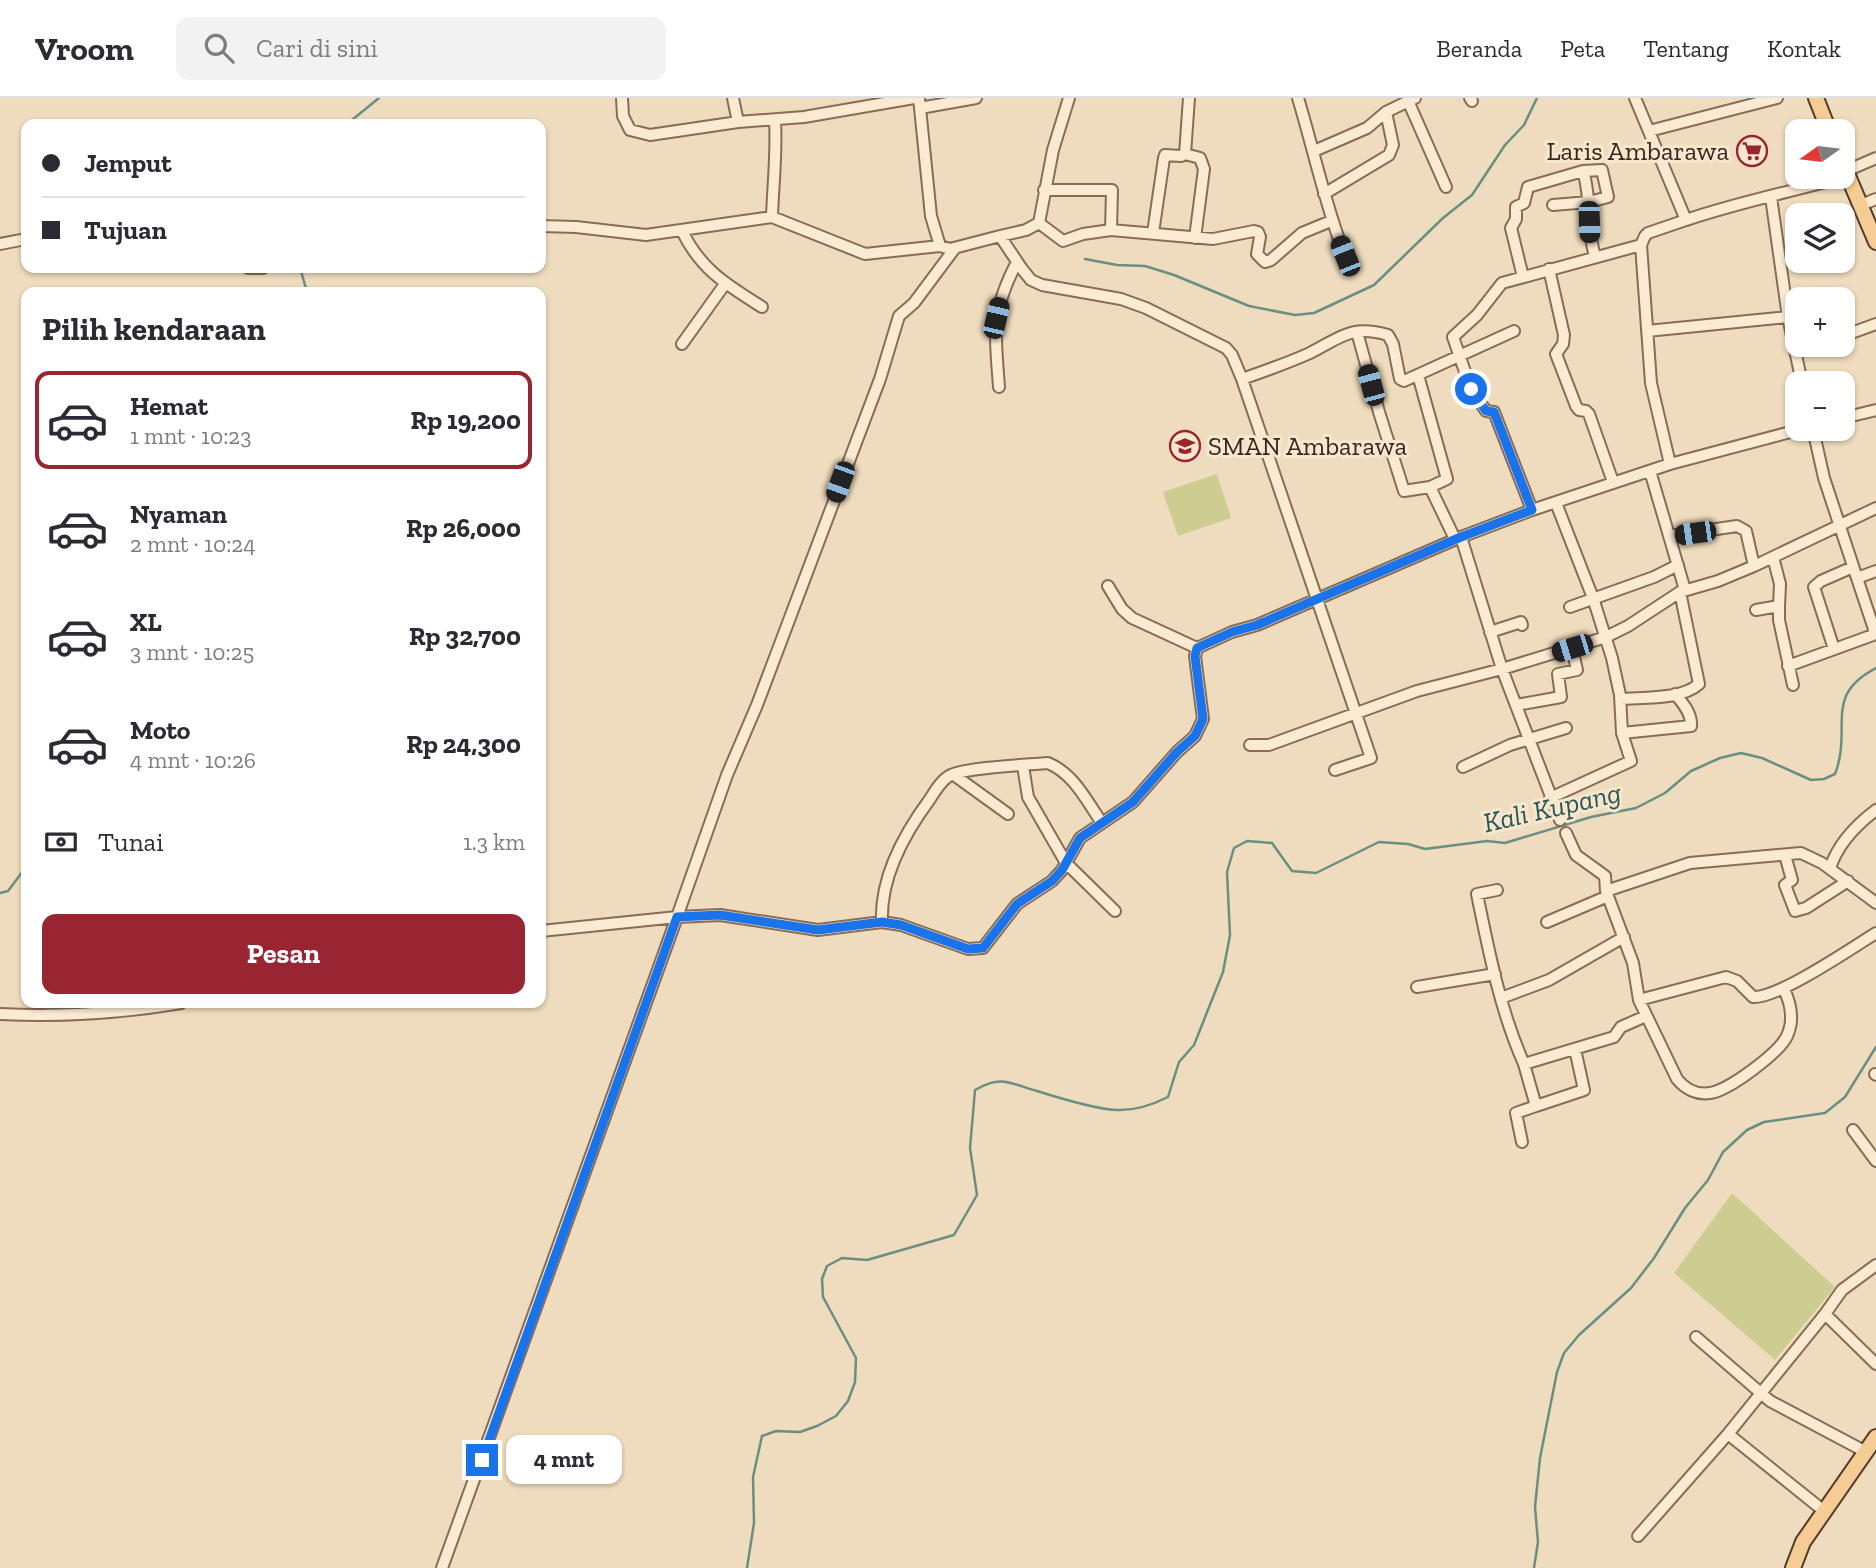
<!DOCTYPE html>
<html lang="id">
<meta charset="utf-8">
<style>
:root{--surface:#fff;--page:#f2f2f3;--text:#2b2b33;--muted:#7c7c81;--line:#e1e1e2;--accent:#992531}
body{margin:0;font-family:"Zilla Slab",serif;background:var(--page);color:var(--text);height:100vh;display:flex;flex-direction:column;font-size:26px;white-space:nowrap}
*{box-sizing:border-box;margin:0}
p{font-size:23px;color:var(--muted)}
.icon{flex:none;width:38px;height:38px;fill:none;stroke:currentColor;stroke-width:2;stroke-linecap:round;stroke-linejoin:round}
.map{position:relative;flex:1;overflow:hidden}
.sheet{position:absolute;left:21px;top:189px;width:525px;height:721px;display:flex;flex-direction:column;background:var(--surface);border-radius:14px;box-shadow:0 2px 5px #0004}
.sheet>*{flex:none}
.banner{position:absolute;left:21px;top:21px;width:525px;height:154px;border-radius:14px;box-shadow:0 2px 5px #0004;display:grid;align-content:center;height:154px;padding:0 21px;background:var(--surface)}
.needle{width:46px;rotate:256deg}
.tools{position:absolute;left:1785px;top:21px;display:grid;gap:14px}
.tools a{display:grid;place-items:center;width:70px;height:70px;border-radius:14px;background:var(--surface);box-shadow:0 2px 5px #0004;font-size:35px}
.end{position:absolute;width:32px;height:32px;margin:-16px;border:9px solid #1a73e8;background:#fff;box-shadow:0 0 0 4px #fff}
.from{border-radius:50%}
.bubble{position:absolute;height:49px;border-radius:14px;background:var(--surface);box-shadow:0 2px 5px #0004;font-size:23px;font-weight:700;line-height:49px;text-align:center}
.car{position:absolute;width:21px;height:42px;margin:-21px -10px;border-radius:9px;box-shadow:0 0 5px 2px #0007;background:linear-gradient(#222 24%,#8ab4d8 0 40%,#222 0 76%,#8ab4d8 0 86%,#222 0)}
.banner b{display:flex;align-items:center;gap:24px;height:66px;font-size:26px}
.banner b+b{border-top:2px solid var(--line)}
.banner i{width:18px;height:18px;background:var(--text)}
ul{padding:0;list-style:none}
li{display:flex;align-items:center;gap:21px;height:98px;margin:0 14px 10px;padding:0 7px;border:4px solid transparent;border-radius:14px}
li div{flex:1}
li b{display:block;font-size:26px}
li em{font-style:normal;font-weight:700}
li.active{border-color:var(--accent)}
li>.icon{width:63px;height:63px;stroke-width:1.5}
h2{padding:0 21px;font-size:32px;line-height:84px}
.pay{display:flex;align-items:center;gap:18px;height:77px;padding:0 21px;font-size:26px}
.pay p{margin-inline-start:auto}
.primary-button{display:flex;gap:14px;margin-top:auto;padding:14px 21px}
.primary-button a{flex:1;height:80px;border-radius:14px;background:var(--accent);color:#fff;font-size:28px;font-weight:700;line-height:80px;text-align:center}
header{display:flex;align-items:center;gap:42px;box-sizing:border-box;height:98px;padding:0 35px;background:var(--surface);border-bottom:2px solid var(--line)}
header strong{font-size:33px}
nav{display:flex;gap:38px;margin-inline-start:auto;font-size:24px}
.search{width:490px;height:63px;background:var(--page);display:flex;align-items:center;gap:18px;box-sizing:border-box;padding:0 24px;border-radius:14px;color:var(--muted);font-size:26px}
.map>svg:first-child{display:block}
.green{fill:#cdcd92}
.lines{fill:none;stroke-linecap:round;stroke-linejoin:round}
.stream{stroke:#698f81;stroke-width:2.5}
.minor-casing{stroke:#886c56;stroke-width:14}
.major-casing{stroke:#553b2b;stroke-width:18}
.minor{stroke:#faead2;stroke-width:10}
.major{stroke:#f5cc94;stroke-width:14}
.route{stroke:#1a73e8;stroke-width:9}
.labels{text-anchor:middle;stroke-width:6;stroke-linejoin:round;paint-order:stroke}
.poi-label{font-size:26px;fill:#37261c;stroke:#f6e7ce;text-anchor:end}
.water-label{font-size:28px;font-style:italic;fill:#2a5750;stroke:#f6e7ce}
</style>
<header>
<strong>Vroom</strong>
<div class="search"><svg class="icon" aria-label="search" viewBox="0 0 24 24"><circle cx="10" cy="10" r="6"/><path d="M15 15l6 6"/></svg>Cari di sini</div>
<nav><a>Beranda</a><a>Peta</a><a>Tentang</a><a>Kontak</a></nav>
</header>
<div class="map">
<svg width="1876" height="1470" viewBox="0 0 1876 1470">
<rect width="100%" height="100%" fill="#efdcbe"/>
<path class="green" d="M1217,376L1231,420L1178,438L1163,394Z
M1732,1095L1835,1189L1775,1262L1674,1175Z"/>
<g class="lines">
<path class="stream" d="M347,26L379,0
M1085,161L1117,167L1145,168L1174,177L1249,208L1295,217L1314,215L1374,187L1443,120L1472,97L1505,47L1524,27L1537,0
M300,170L307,194
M0,795L8,793L26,769
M747,1470L754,1425L753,1379L762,1338L776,1333L800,1334L817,1328L836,1318L848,1303L855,1284L856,1260L823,1199L822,1181L827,1168L842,1160L867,1162L954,1137L977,1097L970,1050L975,992C1002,976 1011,986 1037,993C1056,999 1097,1011 1116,1012C1134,1013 1152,1007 1168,999L1179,964L1194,947L1223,874L1230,837L1227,774L1234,750L1247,743L1272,745L1292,773L1316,775L1379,744L1408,746L1425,751L1487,743L1505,745L1591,719L1636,710L1665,695L1691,673L1720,660L1741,655L1762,660L1811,682L1824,681L1835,676C1853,629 1822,598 1876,570
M1534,1470L1538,1444L1535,1409L1540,1360L1557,1274L1564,1255L1579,1237L1631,1190L1654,1160L1685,1110L1708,1082L1723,1054L1747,1032L1764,1024L1825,1015L1845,999L1876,949"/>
<g class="minor-casing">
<path id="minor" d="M622,0L623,18L630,32L650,37L738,24L804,19L914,0
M733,0L738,24
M919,0L931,118L940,148L950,151L1000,138L1022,171L1031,182L1042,187L1121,201L1146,210L1226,250L1232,257L1242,281L1371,660L1335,672
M1298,0C1314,53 1325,107 1345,158
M1470,0L1472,3
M1635,0L1686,122C1739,104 1794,93 1848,78
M1409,5L1446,89
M920,10L976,0
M1649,33L1777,0
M1314,53L1367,30L1386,14L1415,0
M1185,56L1200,60L1204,71L1195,140
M1846,73L1876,60
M1044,92H1112L1111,132
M1324,96L1389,57L1393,47L1386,14
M1553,107L1589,104L1608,99L1602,72L1583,73
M1861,107L1876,101
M772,119C773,87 777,55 775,23
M1039,125L1063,143L1083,136L1111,132L1213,141L1254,133L1258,134L1260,139L1257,156L1265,164L1271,162L1302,135L1331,123
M541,128L576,129L646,137L772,119L865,156L940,148
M682,133C701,172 727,187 762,209
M1153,135L1164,60L1165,57L1181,58L1185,56L1189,0
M1000,138L1026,132L1039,125L1053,52L1069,0
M0,146L26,141
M248,170H263
M1549,171L1564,237L1563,246L1556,256L1576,308L1579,312L1586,313L1589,316L1613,384
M1523,179L1511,130L1516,121V109L1524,105L1528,89L1583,73C1592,101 1586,131 1595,158
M1788,219L1802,285
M1647,233L1788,219L1771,99
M1357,234L1379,314L1404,393L1430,389L1447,381L1418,277
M1843,238L1876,226
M682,246L725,186
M1242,281C1265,273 1288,265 1310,255C1340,240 1351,226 1388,237L1393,246L1400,281L1404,283L1514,233
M999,289C995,235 991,213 1017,164
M1843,320L1876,312
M1813,331L1824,380L1857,480L1876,473
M1670,366L1651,285L1641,147L1645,138L1648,135L1686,122
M1650,373L1685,492
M1430,389L1455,441
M1532,412L1494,314L1486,313L1471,291L1453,239L1477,217L1502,185L1641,147
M1669,438L1737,428L1746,433L1754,468
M1461,439L1502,571L1560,722
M1773,459L1780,486L1779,508
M1108,488L1122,511L1132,520L1197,550
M1570,509L1654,479L1678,467
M1756,512L1779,508V522L1793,587
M1490,534L1521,524L1522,527
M1834,551L1814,489L1821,483L1853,469
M1788,568L1873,537L1874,531L1857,480
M1620,601C1643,599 1681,602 1699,586L1680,494
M1516,607L1561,599L1558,576L1577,572L1572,550
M1622,635L1691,628C1692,616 1683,605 1675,596
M1250,647H1269L1417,593L1502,571L1606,539L1628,528L1680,494L1718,483L1754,468L1876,410
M1023,668L1028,699L1066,765L1115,813
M1463,669L1510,647L1566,630
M954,677L1008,716
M1550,700L1631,663L1622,635L1620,597L1612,560L1593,500L1556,405
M1566,735L1576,757L1605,778L1606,793L1633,865L1639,902L1677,981C1685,991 1697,997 1710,995C1728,993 1779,955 1787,938C1794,923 1791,906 1784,891
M1785,757L1792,782L1785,787L1795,813L1806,810L1848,783
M1830,770C1838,746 1856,727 1876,712
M1497,792L1477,796C1489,854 1500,912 1524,966L1614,939L1621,929L1646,918
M1606,793L1690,765L1801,755L1822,765L1876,805
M882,824C880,780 904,736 930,701C935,693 942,681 951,677C969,669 1026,667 1048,665C1074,676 1086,702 1102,725
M1547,824L1608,798
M541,833L677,819L727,677L757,607L880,281L899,218L914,205L955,150
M1417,889L1495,876
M1501,900L1549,882L1624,839
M1639,902L1726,879L1737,883L1753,899C1777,901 1852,850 1876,835
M0,916C60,919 122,915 181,905
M1524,966L1536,1008L1584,992L1575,951
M1875,976L1876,977
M1853,1032L1876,1063
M1522,1044L1516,1015L1536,1008
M1825,1216L1842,1192L1876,1167
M1696,1239L1770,1303L1866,1354
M1824,1413L1728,1336L1825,1216L1876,1266
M1638,1438L1728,1336
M442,1470L677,819L720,817L818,832L882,824L901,827L968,851L983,850L1017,806L1052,783L1062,772L1080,740L1133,704L1177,654L1195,638L1203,621L1195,558L1197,550L1232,534L1257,527L1461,439L1532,412L1670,366L1802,331"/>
</g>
<g class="major-casing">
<path id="major" d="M1816,0L1829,33
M1843,66L1876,144
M1793,1470L1803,1444L1876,1339"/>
</g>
<use href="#minor" class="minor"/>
<use href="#major" class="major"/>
</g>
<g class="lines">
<path class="route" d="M482,1362L677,819L720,817L818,832L882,824L901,827L968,851L983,850L1017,806L1052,783L1062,772L1080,740L1133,704L1177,654L1195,638L1203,621L1195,558L1197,550L1232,534L1257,527L1461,439L1532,412L1494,314L1486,313L1471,291"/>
</g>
<defs>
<g id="supermarket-ring" transform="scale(1.575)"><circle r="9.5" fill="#f6e7ce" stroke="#992531" stroke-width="1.5"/><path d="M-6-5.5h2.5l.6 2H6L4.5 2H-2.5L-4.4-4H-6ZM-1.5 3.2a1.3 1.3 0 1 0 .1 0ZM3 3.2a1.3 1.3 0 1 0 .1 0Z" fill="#992531"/></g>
<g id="school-ring" transform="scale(1.575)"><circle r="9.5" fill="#f6e7ce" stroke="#992531" stroke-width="1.5"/><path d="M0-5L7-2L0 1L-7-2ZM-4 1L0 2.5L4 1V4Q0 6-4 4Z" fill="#992531"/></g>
</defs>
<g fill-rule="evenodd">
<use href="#supermarket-ring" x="1752" y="53"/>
<use href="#school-ring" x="1185" y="348"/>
</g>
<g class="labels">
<g class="poi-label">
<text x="1729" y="62">Laris Ambarawa</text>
<text x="1208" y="357" text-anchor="start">SMAN Ambarawa</text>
</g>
<g class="water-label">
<text transform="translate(1552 709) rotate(-13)" y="10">Kali Kupang</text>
</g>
</g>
</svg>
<div class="tools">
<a><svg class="needle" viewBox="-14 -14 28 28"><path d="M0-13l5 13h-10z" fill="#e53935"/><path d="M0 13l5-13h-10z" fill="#7c7c81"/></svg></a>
<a><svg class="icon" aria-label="layers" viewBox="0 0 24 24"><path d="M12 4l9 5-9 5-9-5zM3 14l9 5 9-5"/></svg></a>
<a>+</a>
<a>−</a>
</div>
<i class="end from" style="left:1471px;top:291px"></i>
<i class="end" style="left:482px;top:1362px"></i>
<div class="bubble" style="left:506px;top:1337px;width:116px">4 mnt</div>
<i class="car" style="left:1589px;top:124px;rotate:178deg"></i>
<i class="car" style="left:1345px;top:158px;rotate:338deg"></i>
<i class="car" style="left:996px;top:220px;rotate:13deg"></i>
<i class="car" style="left:1371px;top:287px;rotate:345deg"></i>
<i class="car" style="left:840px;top:384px;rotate:200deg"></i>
<i class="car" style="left:1695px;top:435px;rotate:262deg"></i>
<i class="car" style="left:1572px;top:550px;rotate:253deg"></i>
<div class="banner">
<b><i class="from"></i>Jemput</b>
<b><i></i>Tujuan</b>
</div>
<section class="sheet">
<h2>Pilih kendaraan</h2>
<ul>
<li class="active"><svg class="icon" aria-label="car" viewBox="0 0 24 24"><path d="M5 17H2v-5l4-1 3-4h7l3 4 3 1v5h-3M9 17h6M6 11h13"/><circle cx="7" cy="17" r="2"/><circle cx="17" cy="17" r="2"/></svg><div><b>Hemat</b><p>1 mnt · 10:23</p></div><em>Rp 19,200</em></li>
<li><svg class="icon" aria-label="car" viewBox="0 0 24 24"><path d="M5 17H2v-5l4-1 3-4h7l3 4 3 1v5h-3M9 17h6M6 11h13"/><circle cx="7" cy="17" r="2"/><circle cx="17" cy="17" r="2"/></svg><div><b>Nyaman</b><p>2 mnt · 10:24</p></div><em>Rp 26,000</em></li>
<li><svg class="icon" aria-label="car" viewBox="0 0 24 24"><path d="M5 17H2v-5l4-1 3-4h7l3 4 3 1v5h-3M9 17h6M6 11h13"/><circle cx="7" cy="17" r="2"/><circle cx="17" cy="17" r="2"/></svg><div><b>XL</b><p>3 mnt · 10:25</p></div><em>Rp 32,700</em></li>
<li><svg class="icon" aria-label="car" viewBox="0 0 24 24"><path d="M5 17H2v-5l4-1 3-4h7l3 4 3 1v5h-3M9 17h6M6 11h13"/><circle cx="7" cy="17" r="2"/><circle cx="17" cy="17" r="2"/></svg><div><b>Moto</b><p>4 mnt · 10:26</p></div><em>Rp 24,300</em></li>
</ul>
<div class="pay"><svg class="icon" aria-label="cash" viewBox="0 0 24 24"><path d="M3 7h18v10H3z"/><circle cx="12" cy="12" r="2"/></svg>Tunai<p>1.3 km</p></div>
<div class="primary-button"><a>Pesan</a></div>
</section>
</div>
